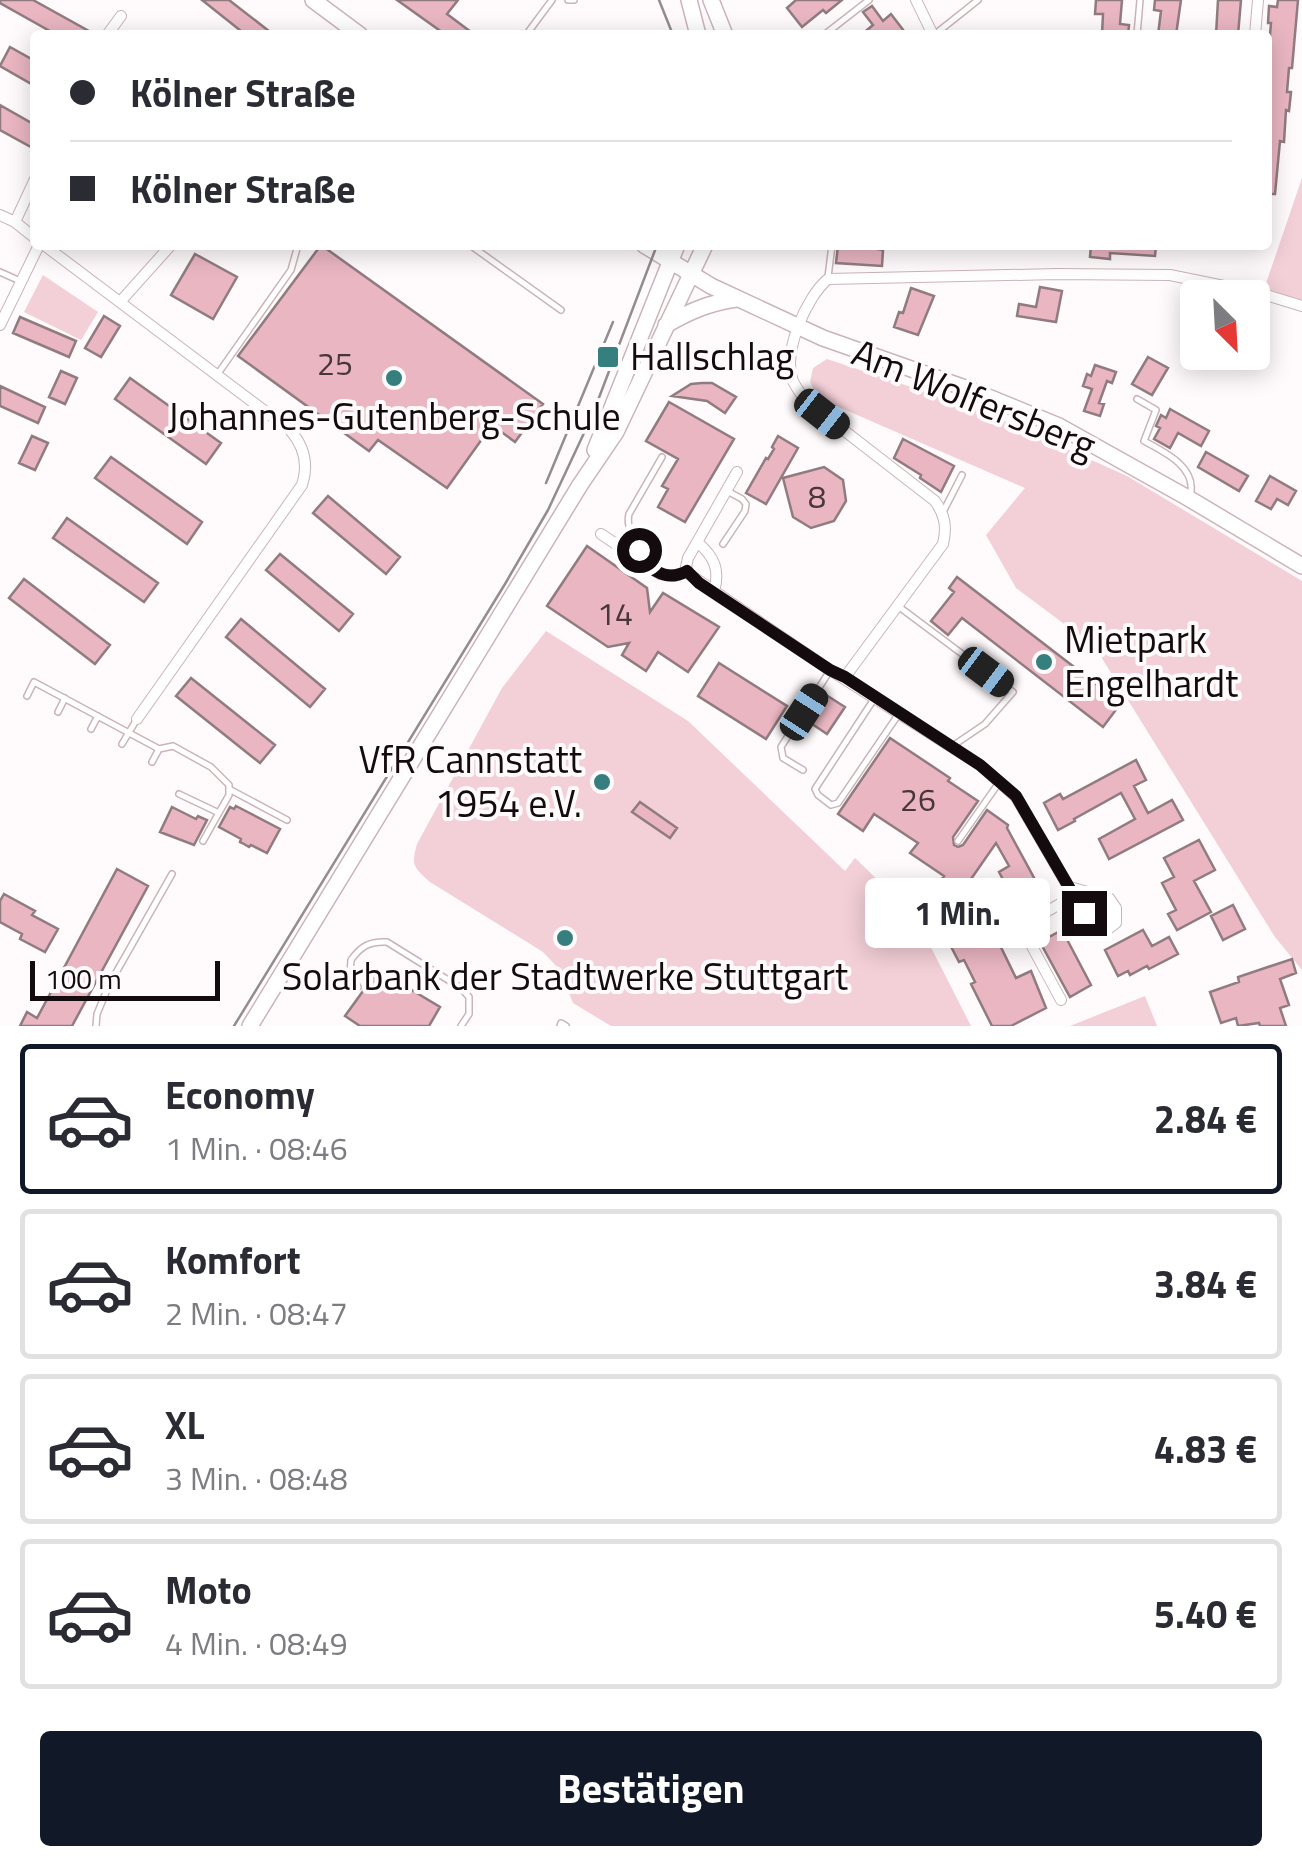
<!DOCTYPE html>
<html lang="de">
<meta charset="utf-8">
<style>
:root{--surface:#fff;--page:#f7f7f7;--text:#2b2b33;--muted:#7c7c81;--line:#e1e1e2;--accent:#111827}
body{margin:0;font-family:"Titillium Web",sans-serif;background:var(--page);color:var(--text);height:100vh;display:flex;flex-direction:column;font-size:38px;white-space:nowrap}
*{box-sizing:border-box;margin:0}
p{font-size:32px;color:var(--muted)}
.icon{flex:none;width:55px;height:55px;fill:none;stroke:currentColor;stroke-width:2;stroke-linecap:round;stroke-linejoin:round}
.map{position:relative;height:1026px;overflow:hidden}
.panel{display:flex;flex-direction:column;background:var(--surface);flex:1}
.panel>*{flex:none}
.top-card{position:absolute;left:30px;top:30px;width:1242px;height:220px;border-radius:10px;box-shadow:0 5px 25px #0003;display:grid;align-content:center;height:220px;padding:0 40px;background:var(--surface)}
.needle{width:65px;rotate:156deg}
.tools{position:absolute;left:1180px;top:280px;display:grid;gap:20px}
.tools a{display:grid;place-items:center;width:90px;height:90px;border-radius:10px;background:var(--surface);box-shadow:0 5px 25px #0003;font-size:50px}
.scale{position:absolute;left:30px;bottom:25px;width:190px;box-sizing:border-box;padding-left:10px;border:5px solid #130b0d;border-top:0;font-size:28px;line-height:35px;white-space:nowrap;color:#130b0d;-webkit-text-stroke:8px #fffafb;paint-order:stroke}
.end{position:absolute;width:45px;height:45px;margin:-22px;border:12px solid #130b0d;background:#fff;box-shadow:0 0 0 5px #fff}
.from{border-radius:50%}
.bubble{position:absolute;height:70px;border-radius:10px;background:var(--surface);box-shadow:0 5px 25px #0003;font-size:32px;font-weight:700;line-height:70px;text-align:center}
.car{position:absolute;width:30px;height:60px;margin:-30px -15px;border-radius:12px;box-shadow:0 0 8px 2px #0007;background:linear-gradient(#222 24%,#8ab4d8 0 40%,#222 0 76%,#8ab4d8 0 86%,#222 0)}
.top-card b{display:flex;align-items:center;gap:35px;height:95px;font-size:38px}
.top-card b+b{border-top:2px solid var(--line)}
.top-card i{width:25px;height:25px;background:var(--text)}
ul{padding:18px 0 0;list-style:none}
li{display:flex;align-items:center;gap:30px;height:150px;margin:0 20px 15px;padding:0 20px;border:5px solid var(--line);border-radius:10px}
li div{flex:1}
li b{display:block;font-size:38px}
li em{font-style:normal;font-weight:700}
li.selected{border-color:var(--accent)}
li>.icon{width:90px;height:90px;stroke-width:1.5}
.cta{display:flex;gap:20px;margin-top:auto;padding:20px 40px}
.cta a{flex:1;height:115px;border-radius:10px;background:var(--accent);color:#fff;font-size:40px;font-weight:700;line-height:115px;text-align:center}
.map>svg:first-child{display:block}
.green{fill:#f3cfd7}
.building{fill:#e9b6c2;stroke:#907b80;stroke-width:2.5}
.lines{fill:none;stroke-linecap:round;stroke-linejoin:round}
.service-casing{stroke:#cbb4b9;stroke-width:8}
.minor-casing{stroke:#cbb4b9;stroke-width:12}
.secondary-casing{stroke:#cbb4b9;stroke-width:18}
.service{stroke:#fff;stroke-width:5}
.minor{stroke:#fff;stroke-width:10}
.secondary{stroke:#fff;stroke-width:15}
.tram{stroke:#948d8f;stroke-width:2.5}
.route{stroke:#130b0d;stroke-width:12}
.poi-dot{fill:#367f7f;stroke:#fffafb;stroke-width:4}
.labels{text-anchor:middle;stroke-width:8;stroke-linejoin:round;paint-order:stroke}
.number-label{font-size:32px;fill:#48363a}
.poi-label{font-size:38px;fill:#130b0d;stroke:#fffafb;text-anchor:start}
.street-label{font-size:38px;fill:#130b0d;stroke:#fffafb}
</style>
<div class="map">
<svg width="1302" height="1026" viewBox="0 0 1302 1026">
<rect width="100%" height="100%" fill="#fffafb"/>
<path class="green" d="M1302,178V310L1261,298Z
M43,275L98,312L81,340L24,312Z
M827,359L980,410L1127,476L1302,581V970L1275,937L1095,647L1016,588L986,535L1025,488L818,398L810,382L813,368Z
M546,631L688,721L845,871L855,858L915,916L971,1026H611L573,1003L559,969L543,952L430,882C413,866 411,866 417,844L502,688Z
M1145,996L1157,1026H1070Z"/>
<path class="building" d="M0,0H33L96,35H57L0,3Z
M202,0H229L274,35H246Z
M397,0H458L447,14L475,35H446Z
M796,0H842L826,13L823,10L802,27L787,8Z
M1096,0H1122L1120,24L1129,25L1128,35H1102L1103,14H1095Z
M1155,0H1181L1176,35H1158L1161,11L1154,10Z
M1218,0H1241L1238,35H1216Z
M1278,0H1298L1292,68H1289L1287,92H1291L1289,111L1286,110L1284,142L1280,141L1275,194H1268V58L1271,23H1268L1269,6L1277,7Z
M872,6L883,21L891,14L907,35H861L873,25L863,12Z
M10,47L35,61V86L0,66Z
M0,105L35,125V140L31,147L0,130Z
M321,245L543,404L515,442L492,425L447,488L378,440L369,451L238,356Z
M838,245H877V249L883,250L882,266L836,263Z
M1091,245H1156L1155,256L1110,253V259L1090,257Z
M195,254L237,277L213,319L171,295Z
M1040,287L1062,291L1056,322L1017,316L1019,304L1036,307Z
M911,288L934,296L918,335L894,327L899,312L903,313Z
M104,316L120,326L101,357L85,348Z
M20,317L76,341L69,357L13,333Z
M1148,357L1168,368L1152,395L1132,384Z
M1095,365L1116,372L1112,383L1107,381L1099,403L1104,404L1100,416L1084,411L1092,389L1083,386L1087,374L1091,376Z
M61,371L77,378L65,404L49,397Z
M130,378L221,443L206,464L115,399Z
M702,383H712L736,397L725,413L707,401L672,396L691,384Z
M0,386L45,407L38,423L0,406Z
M669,402L734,439L685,522L658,507L668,489L662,486L678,459L646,441Z
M1170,409L1209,431L1201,446L1178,433L1170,448L1154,439L1160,428L1156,426L1161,415L1166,418Z
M32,436L48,443L35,470L19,463Z
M778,436L798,448L766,504L746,493L766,458L768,459L774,449L772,447Z
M903,439L954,466L941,492L920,478L921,475L894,458Z
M1206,452L1248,476L1239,491L1198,467Z
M111,457L202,522L187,544L95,478Z
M824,467L843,480L846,501L834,521L811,528L793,517L783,478Z
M1270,476L1296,491L1288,505L1277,499L1271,509L1256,501Z
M328,496L400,557L386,574L313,513Z
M67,518L158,583L144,602L53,538Z
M587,546L647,588L650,612L663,593L719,627L688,672L658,652L646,671L622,655L629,643L608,647L547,606Z
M280,554L353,614L339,631L266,570Z
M957,577L1121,703L1103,727L962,618L948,635L931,621L954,592L949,588Z
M24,579L110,645L95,664L9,598Z
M241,619L325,689L310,707L226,637Z
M719,663L787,706L766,739L698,696Z
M191,678L275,745L260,763L176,696Z
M823,693L845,707L827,734L806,720Z
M890,738L950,778L948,781L978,801L953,837L954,845L958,847L963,845L987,810L1008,825L1007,828L1045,898L1020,911L999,872L1009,866L996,843L962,892L971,887L968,891L973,895L965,906L960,902L942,929L940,925L937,927L925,904L944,876L910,853L918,843L874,814L863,831L838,814Z
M1136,760L1146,780L1134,786L1148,813L1172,800L1183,820L1109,859L1099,839L1135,819L1121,793L1074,819L1075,821L1058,830L1044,803L1060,794L1063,799Z
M640,802L677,828L670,838L632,812Z
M236,806L280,829L267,853L251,845L249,847L244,844L240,842L241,839L219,827L230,807L234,809Z
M172,807L196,819L198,816L207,820L194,845L160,832Z
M1199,840L1215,870L1194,881L1211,912L1177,930L1168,914L1176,910L1162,883L1174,877L1164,858Z
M117,869L148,886L72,1026H20L27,1012L37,1018Z
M4,894L35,911L32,915L58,929L45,952L20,939L22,934L0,922V901Z
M1233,905L1245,929L1223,940L1211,916Z
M976,920V924L980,922L984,933L994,928L1009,933L997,939L1016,978L1031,971L1046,1008L1011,1026H992L971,984L975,982L964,960L959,962L947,939V935Z
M1062,930L1091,985L1070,997L1040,942Z
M1143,930L1152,946L1169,937L1178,954L1149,969L1147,966L1130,975L1128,971L1118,976L1105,950Z
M1292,959L1296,973L1280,979L1289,1005L1280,1008L1286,1026H1260L1259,1023L1238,1026L1236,1018L1221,1023L1210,992L1239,982L1238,977Z
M375,968L440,1007L429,1026H360L345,1016L363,991Z"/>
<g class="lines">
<g class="service-casing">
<path id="service" d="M568,0H574
M526,35L552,0
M824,35L869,0
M934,35L978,0
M1137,35L1140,0
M470,245L561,310
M0,272L20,281
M828,277L832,245
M217,375L291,270L298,245
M1137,399L1156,410L1144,441C1165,452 1198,468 1190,496
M943,512L962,475
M723,544L745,511L746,504L742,499L729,492
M639,557C639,541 625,530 629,514L662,457
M898,606L1013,692L985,724L954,745
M27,696L34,682L159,749L173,746L211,767L229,785V795L203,841
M874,699L815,789L818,795L831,805L838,803L898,715
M58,712L65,698
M91,729L98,716
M122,744L137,719
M152,762L159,749
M803,770L783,758L781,747L829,672
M229,789L287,820
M179,794L219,813
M958,841L998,784
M358,987L350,974L351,960C361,946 370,941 387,942L461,988L469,997V1014L461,1026
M96,1026L97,1014L109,985L172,874
M560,1026L561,1023L566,1026"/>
</g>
<g class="minor-casing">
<path id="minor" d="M916,0L933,35
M107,35L121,16
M1255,35L1258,0
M0,215L15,222L35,238
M15,222L35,179
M44,245L290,430C304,446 309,464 302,485L137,719
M120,302L171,245
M0,325L39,245
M737,472L688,558L686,567L689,574L830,670L980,765L1016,797L1094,931L1108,929L1116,923V908L1109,898L1070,887
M601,534L660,574L675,576L687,571
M697,542C715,557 720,570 714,592
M845,677L943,544C947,527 945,515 935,501L806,401C802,395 796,388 793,381C782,353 806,297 828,279L1057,274L1170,275L1263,294L1302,306
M1061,1000L1021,926L1074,896"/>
</g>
<g class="secondary-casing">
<path id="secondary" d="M313,0L360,35
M689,0L698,35
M711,0L725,35
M644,245L711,286L823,338L971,390L1059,426L1188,498L1302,566
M666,325C690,311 709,303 736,299
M595,450L677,245
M250,1026L580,485L616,432L705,245"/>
</g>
<use href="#service" class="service"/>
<use href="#minor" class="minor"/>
<use href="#secondary" class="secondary"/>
<path class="tram" d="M659,0L673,35
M546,483L613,322
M234,1026L505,584L548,510L592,416L657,245"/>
</g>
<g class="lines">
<path class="route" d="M639,550L638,560C655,571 667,582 687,571L699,583L830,670L845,677L980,765L1016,796L1084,913"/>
</g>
<g class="poi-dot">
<rect x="596" y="345" width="24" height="24" rx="5"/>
<circle cx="394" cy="378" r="10"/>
<circle cx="1044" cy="662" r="10"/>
<circle cx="602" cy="782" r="10"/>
<circle cx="565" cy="938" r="10"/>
</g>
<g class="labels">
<g class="number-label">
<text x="335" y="375">25</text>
<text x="817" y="508">8</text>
<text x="615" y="625">14</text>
<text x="918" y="811">26</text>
</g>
<g class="poi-label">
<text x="630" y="370">Hallschlag</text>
<text x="394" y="430" text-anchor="middle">Johannes-Gutenberg-Schule</text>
<text x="1064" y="653">Mietpark<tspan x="1064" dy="44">Engelhardt</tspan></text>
<text x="582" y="773" text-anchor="end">VfR Cannstatt<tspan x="582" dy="44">1954 e.V.</tspan></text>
<text x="565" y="990" text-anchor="middle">Solarbank der Stadtwerke Stuttgart</text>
</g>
<g class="street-label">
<text transform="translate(974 399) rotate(22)" y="13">Am Wolfersberg</text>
</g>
</g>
</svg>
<div class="tools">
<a><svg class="needle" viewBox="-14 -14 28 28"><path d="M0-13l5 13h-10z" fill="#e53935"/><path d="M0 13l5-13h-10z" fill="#7c7c81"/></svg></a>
</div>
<div class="scale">100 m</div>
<i class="end from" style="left:639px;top:550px"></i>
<i class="end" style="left:1084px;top:913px"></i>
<div class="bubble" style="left:865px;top:878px;width:185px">1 Min.</div>
<i class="car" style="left:822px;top:414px;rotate:128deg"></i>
<i class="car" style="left:986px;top:672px;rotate:127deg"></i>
<i class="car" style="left:804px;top:712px;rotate:33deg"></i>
<div class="top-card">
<b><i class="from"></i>Kölner Straße</b>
<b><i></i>Kölner Straße</b>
</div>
</div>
<section class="panel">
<ul>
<li class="selected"><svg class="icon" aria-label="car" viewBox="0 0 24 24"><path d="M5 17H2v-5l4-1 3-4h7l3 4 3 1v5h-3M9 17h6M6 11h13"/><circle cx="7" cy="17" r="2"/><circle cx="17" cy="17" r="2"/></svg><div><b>Economy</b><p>1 Min. · 08:46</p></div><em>2.84 €</em></li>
<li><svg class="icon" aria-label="car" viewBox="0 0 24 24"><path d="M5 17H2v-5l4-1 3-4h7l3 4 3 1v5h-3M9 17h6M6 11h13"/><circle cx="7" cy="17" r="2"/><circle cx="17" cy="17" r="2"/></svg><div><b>Komfort</b><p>2 Min. · 08:47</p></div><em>3.84 €</em></li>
<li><svg class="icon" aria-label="car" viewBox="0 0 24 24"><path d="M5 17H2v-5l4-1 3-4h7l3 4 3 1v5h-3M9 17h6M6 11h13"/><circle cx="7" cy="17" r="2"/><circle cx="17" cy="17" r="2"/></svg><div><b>XL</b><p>3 Min. · 08:48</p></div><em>4.83 €</em></li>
<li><svg class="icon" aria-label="car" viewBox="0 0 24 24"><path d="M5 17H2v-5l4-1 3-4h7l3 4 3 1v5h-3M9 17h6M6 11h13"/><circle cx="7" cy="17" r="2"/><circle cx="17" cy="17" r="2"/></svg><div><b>Moto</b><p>4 Min. · 08:49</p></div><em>5.40 €</em></li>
</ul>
<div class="cta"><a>Bestätigen</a></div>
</section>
